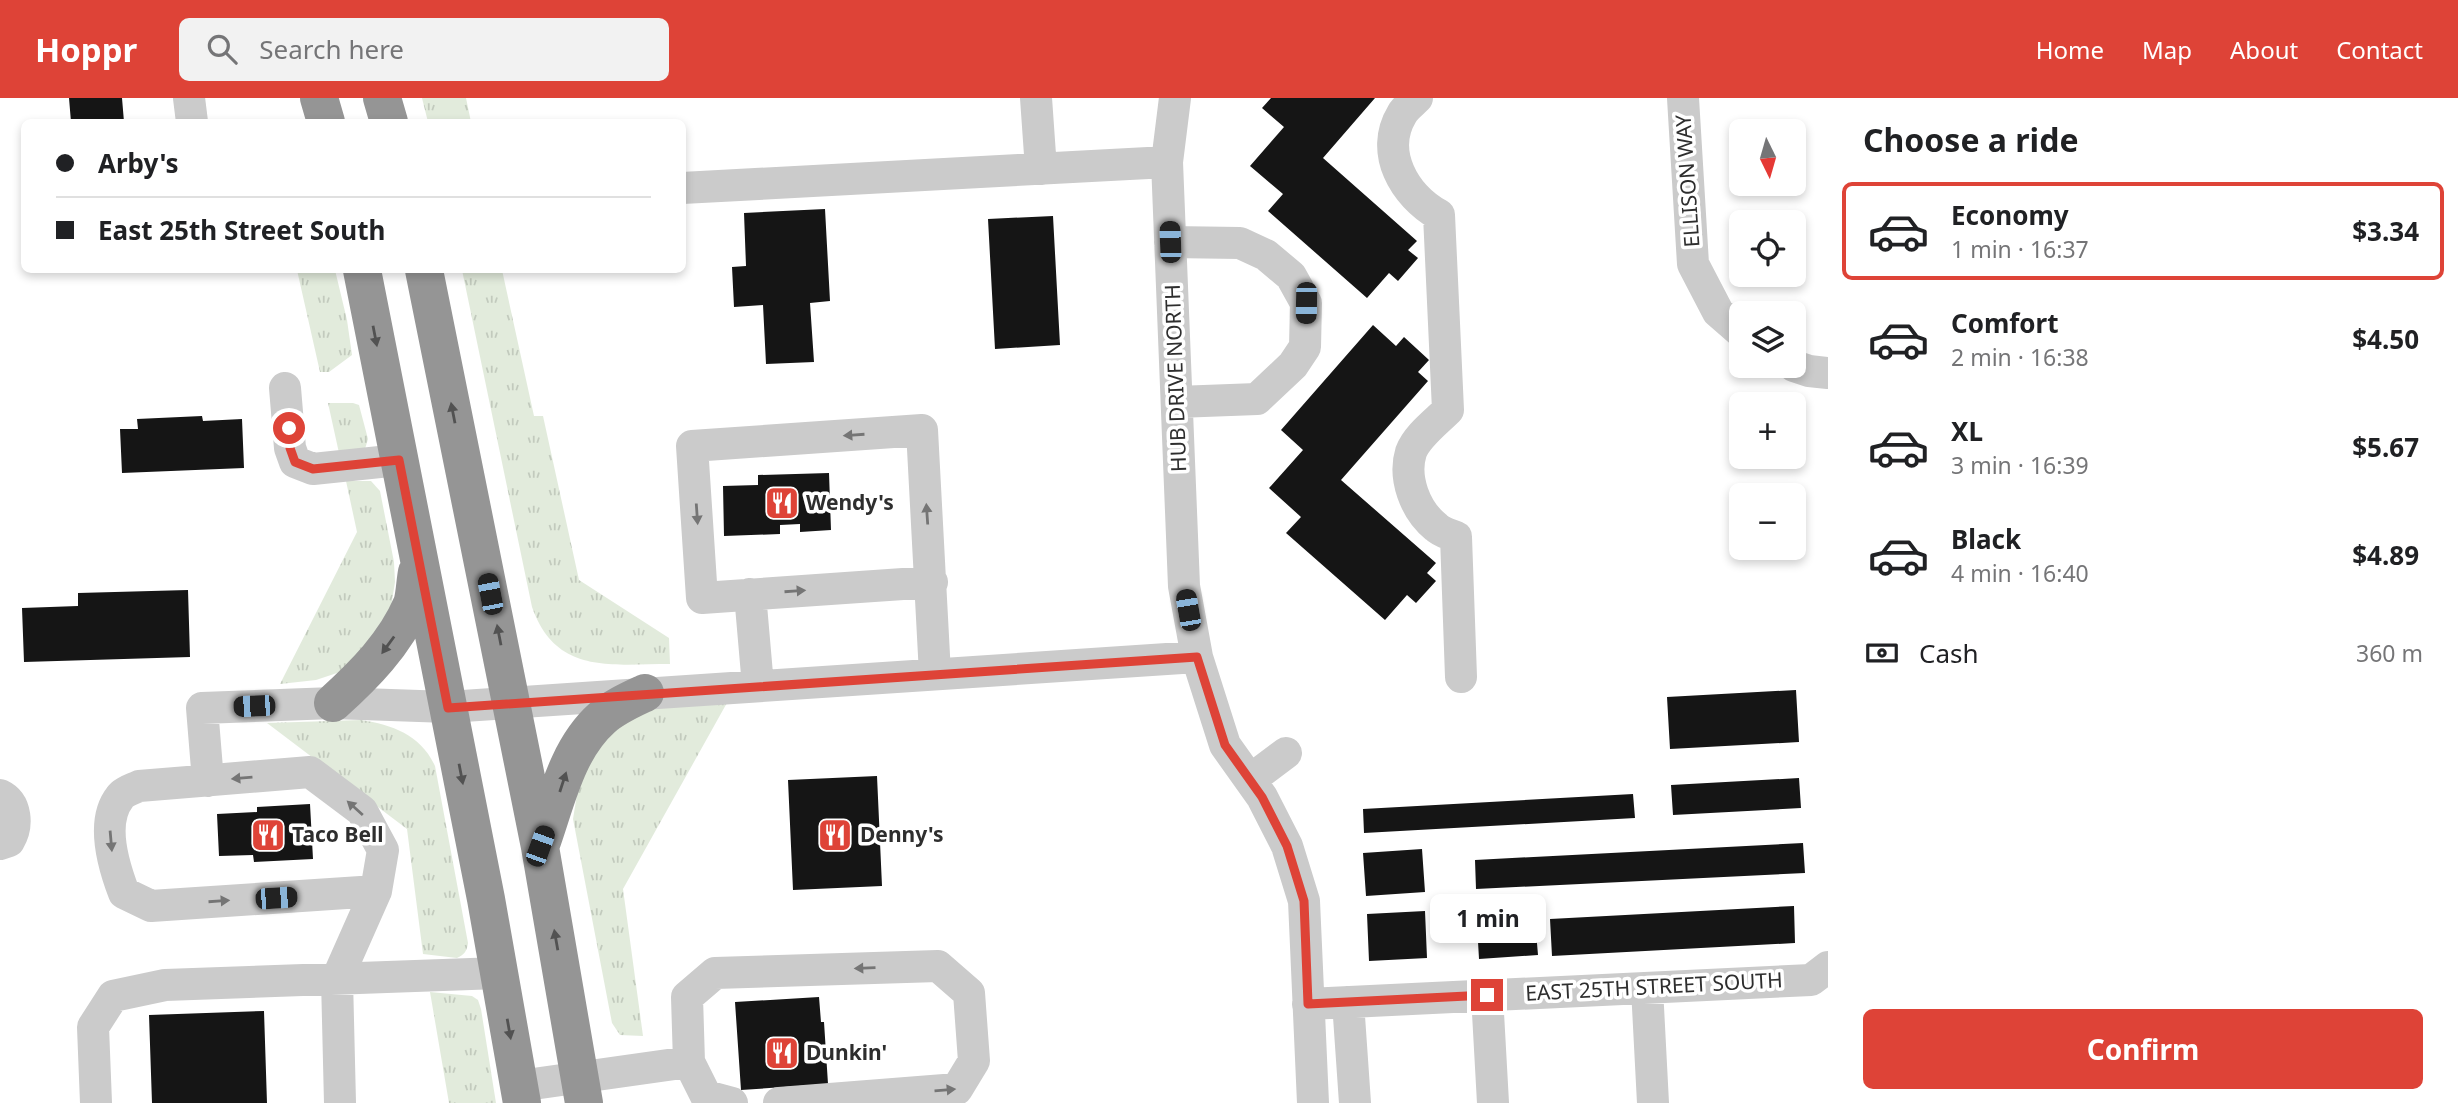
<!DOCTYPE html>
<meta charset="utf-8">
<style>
:root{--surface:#fff;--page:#f2f2f2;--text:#202124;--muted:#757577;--line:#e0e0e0;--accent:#de4337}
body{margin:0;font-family:"Noto Sans",sans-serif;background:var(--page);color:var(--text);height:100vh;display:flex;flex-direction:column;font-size:26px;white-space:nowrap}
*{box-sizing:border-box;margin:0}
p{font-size:23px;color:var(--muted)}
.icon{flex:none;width:38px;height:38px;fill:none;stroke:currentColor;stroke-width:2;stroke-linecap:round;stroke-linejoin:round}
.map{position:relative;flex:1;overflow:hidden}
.panel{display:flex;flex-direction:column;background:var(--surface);width:630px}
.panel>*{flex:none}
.top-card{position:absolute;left:21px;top:21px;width:665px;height:154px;border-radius:10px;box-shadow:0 4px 10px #0003;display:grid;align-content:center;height:154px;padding:0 35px;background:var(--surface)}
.needle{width:46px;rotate:175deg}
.fabs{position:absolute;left:1729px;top:21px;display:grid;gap:14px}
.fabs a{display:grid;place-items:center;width:77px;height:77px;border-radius:10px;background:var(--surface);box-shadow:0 4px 10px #0003;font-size:35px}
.end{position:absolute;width:32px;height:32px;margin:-16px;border:9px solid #de4337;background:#fff;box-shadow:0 0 0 4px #fff}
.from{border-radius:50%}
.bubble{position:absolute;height:49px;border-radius:10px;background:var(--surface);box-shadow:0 4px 10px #0003;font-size:23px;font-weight:700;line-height:49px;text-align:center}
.car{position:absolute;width:21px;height:42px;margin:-21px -10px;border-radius:9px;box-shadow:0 0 5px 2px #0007;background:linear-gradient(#222 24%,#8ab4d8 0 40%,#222 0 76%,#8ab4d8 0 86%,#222 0)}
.top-card b{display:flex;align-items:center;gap:24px;height:66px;font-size:26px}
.top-card b+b{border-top:2px solid var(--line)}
.top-card i{width:18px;height:18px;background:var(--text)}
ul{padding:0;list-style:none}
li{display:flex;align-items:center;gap:21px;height:98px;margin:0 14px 10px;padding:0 21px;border:4px solid transparent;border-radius:10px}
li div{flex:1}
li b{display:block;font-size:26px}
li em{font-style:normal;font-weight:700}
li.selected{border-color:var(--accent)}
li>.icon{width:63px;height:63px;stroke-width:1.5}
h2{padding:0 35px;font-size:32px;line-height:84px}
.pay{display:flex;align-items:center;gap:18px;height:77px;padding:0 35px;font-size:26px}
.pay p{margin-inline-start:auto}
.button{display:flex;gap:14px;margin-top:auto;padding:14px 35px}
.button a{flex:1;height:80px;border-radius:10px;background:var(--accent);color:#fff;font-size:28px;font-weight:700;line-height:80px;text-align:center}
header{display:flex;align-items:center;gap:42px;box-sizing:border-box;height:98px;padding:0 35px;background:var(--accent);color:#fff}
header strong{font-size:33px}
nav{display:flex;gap:38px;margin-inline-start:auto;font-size:24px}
.search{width:490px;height:63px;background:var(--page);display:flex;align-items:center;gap:18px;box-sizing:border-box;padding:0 24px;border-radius:10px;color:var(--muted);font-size:26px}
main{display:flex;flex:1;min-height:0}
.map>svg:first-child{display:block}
.grass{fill:url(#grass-tufts)}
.building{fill:#151515}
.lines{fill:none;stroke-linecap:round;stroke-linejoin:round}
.minor{stroke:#cbcbcb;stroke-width:32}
.highway{stroke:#959595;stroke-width:38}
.oneway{fill:#525252}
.oneway2{fill:#757575}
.route{stroke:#de4337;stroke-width:9}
.labels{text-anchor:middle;stroke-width:7;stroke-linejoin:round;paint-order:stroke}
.street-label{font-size:21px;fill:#2e2e2e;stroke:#fff}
.poi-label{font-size:21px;font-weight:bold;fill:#2e2e2e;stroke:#fff;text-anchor:start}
</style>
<header>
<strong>Hoppr</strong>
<div class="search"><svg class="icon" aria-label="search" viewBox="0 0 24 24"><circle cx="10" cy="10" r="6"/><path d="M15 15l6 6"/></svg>Search here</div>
<nav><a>Home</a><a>Map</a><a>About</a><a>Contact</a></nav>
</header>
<main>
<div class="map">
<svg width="1828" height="1005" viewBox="0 0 1828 1005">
<defs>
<pattern id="grass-tufts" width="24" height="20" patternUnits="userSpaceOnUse" patternTransform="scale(1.75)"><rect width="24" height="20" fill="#e2ebdc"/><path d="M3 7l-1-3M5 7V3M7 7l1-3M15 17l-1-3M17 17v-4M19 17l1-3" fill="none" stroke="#c2cabd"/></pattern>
</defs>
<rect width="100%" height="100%" fill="#fff"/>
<path class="grass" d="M422,0H466L471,24H428Z
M297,172H335L347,222L352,257L329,274H320Z
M462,172H502L534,318H543L579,482L669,540L670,566C611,566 556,577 532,509Z
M328,305H353L359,307L368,341L365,351L339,355Z
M346,383H371L380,393L394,464L395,484L391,509L356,563L337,575L316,582L280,586L357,434Z
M728,603L623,791L643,938L620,937L612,925L573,721L578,690L588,661L615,627L656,609Z
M361,622C393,627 421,637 435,668L468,845C467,853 464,857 457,860L423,856L407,731L267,625Z
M430,894L472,898L478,902L481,911L496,1005H449Z"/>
<path class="building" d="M69,0H122L124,24H71Z
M1271,0H1375L1323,60L1417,143L1408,152L1418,160L1398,183L1389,175L1367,200L1268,113L1283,96L1250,68L1284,29L1262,10Z
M825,111L830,203L810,205L814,264L766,266L763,207L734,209L732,169L746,168L744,115Z
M1053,118L1060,247L995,251L988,121Z
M1373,227L1396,248L1404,239L1429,262L1418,274L1428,283L1341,382L1436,465L1427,475L1436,483L1416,505L1407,497L1385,522L1286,435L1301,419L1269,390L1303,352L1281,332Z
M202,318L203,323L242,321L244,370L122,375L120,331H138L137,321Z
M829,375L831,432L800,434V426L780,427V436L724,438L723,388L758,387V377Z
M188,492L190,559L24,564L22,510L78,508V495Z
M1796,592L1799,644L1670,651L1667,599Z
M877,678L882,788L793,792L788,682Z
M1799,680L1801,710L1673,717L1671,687Z
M1633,696L1635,720L1364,735L1363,711Z
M310,706L313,761L254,764L253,757L219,758L217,716L257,714V709Z
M1803,745L1805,775L1476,791L1475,762Z
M1422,751L1425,794L1366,798L1363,755Z
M1794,808L1795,845L1552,858L1550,821Z
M1425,813L1427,860L1369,863L1367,816Z
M1535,822L1538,857L1479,861L1477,826Z
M819,899L821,924H824L828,986L741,992L735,904Z
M264,913L267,1005H152L149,917Z"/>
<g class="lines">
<path class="minor" d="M189,0L192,24
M1036,0L1041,71
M1175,0L1167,64L1184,488L1197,559L1225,647L1262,699L1287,748L1304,803L1313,1005
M1417,0C1412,5 1405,10 1402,16C1379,54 1404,97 1439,117L1448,312C1436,324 1417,338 1411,354C1403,380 1415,412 1436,429C1441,434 1449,436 1456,439L1461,579
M1683,0L1693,166L1718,214L1741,234
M682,90L1167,64
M1170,144L1240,145L1266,157L1291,178L1306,205L1305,249L1293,267L1257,301L1177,304
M1794,268L1809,273L1828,275
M285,290L290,350L295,364L313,371L399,362
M932,484L702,500L692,348L922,332L935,576
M750,496L758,588
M1250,682L1286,655
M208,683L202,610L333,605L448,609L1197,559
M0,697C17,705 18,728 9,743L0,746
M1647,890L1653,1005
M1487,897L1493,1005
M1348,904L1355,1005
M1308,906L1811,882L1828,869
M519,988L689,964
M96,1005L93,929L113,898L165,887L499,875
M340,1005L337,881L376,793L383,752L362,713L310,674L139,688C133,691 123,694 120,699C100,724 114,769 124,795L151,808L376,793
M732,1005L706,998L689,964L687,899L715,875L938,868L969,895L974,963L957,991L779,1005"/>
<path class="highway" d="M319,0L326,24
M382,0L389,24
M362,172L486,801L522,1005
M424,172L540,749L584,1005
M333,605C364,577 395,546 412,506C415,497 415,484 417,474
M540,749C556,705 566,652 602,620C614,609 630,602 645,595"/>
</g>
<defs><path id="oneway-solid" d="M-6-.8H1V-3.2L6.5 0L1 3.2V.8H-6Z" transform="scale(1.75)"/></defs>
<g class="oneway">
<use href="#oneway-solid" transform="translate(375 238) rotate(79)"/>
<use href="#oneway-solid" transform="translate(453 315) rotate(-101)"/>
<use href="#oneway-solid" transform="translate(499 537) rotate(-101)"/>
<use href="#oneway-solid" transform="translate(388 547) rotate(126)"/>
<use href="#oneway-solid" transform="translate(461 676) rotate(79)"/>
<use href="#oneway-solid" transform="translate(563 684) rotate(-72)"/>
<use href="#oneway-solid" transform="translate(556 842) rotate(-100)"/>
<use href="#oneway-solid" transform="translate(509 931) rotate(80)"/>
</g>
<g class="oneway2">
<use href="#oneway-solid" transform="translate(854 337) rotate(176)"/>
<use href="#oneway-solid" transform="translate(697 416) rotate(86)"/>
<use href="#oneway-solid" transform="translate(927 416) rotate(-94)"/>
<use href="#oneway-solid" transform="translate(795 493) rotate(-4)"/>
<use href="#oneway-solid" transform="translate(242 680) rotate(175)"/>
<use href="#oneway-solid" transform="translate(355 710) rotate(-138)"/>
<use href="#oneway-solid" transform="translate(111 743) rotate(85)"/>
<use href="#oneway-solid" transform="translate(219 803) rotate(-4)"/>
<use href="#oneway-solid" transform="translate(865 870) rotate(178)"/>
<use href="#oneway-solid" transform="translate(945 992) rotate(-5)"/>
</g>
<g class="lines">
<path class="route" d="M289,330L290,350L295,364L313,371L399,362L448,610L1197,559L1225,647L1262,699L1287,748L1304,803L1308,906L1487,897"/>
</g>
<defs>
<g id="restaurant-square" transform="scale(1.75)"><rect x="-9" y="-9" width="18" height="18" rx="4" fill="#de4337" stroke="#fff"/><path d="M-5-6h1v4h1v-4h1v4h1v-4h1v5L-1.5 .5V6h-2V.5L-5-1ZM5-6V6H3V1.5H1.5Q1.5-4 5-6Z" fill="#fff"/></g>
</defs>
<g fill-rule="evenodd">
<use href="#restaurant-square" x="782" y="405"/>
<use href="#restaurant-square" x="268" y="737"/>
<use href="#restaurant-square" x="835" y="737"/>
<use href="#restaurant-square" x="782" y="955"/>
</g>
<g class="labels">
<g class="street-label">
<text transform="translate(1688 83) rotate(-94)" y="7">ELLISON WAY</text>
<text transform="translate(1176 280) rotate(-92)" y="7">HUB DRIVE NORTH</text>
<text transform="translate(1654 889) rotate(-3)" y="7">EAST 25TH STREET SOUTH</text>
</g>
<g class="poi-label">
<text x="806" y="412">Wendy's</text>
<text x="292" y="744">Taco Bell</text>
<text x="860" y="744">Denny's</text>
<text x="806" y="962">Dunkin'</text>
</g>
</g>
</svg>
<div class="fabs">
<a><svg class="needle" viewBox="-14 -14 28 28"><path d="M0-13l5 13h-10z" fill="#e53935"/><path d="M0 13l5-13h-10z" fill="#757577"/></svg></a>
<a><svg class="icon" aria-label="locate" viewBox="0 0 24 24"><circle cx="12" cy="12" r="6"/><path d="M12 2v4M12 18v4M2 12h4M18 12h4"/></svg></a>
<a><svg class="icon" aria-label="layers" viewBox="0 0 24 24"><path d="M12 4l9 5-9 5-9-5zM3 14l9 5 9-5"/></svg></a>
<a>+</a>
<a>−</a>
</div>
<i class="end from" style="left:289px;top:330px"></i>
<i class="end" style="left:1487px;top:897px"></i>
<div class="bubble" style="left:1430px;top:796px;width:116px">1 min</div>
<i class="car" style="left:1170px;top:144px;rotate:358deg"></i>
<i class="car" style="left:1306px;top:205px;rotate:181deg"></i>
<i class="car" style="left:490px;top:496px;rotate:349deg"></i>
<i class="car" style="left:1188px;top:512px;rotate:350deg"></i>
<i class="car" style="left:254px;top:608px;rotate:268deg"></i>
<i class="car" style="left:540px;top:748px;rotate:20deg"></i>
<i class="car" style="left:276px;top:800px;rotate:86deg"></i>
<div class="top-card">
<b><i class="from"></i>Arby's</b>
<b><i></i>East 25th Street South</b>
</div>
</div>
<section class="panel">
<h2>Choose a ride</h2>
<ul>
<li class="selected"><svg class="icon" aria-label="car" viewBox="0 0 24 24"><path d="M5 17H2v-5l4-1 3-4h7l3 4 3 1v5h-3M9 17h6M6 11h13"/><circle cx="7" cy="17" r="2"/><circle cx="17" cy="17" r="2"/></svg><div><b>Economy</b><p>1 min · 16:37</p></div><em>$3.34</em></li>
<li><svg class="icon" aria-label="car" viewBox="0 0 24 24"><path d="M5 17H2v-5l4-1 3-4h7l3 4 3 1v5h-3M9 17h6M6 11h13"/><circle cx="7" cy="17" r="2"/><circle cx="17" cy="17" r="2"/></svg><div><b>Comfort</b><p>2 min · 16:38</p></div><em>$4.50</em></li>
<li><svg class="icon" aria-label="car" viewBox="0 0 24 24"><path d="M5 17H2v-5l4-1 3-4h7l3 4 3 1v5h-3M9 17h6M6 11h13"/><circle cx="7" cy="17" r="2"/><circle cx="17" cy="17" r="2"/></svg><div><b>XL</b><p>3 min · 16:39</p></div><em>$5.67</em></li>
<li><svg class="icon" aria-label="car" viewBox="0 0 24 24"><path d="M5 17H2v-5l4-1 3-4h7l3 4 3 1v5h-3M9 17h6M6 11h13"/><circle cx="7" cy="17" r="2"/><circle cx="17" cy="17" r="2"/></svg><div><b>Black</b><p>4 min · 16:40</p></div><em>$4.89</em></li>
</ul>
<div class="pay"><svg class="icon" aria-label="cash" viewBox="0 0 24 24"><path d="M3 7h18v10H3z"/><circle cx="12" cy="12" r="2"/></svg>Cash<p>360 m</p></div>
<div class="button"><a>Confirm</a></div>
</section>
</main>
